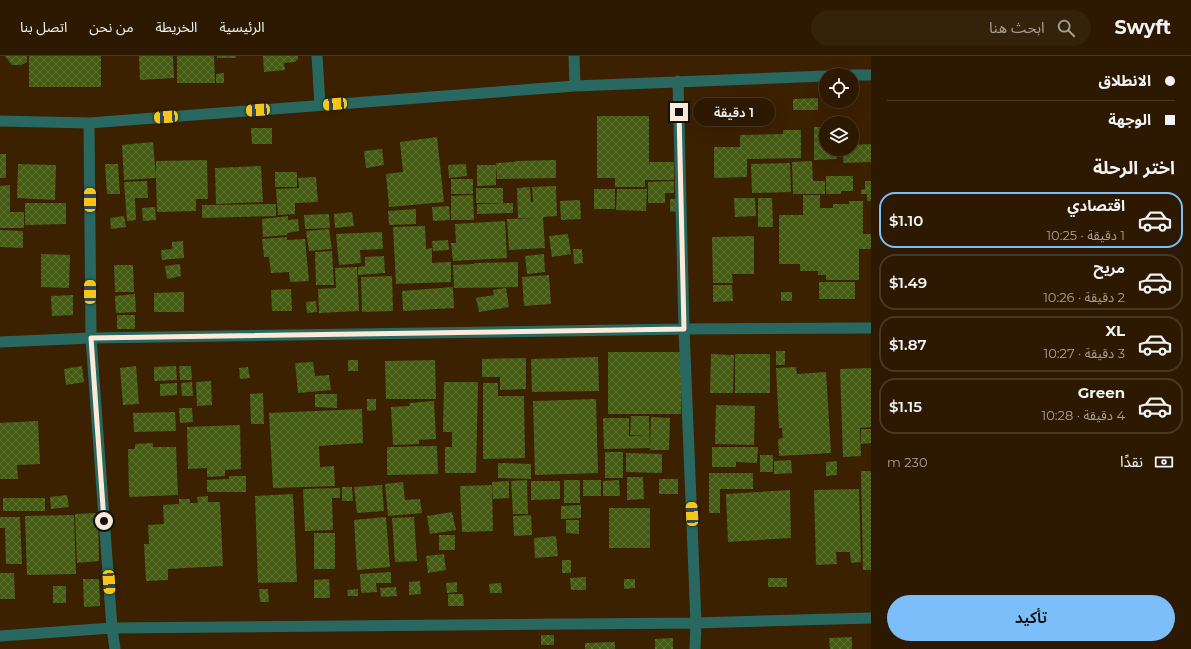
<!DOCTYPE html>
<html lang="ar">
<meta charset="utf-8">
<style>
:root{--surface:#2d1901;--page:#35220b;--text:#f1f3f6;--muted:#a7a099;--line:#483823;--accent:#7cbef9}
body{margin:0;font-family:Montserrat,"Noto Sans Arabic",sans-serif;background:var(--page);color:var(--text);direction:rtl;height:100vh;display:flex;flex-direction:column;font-size:15px;white-space:nowrap}
*{box-sizing:border-box;margin:0}
p{font-size:13px;color:var(--muted)}
.icon{flex:none;width:22px;height:22px;fill:none;stroke:currentColor;stroke-width:2;stroke-linecap:round;stroke-linejoin:round}
.map{position:relative;flex:1;overflow:hidden;direction:ltr}
.side{display:flex;flex-direction:column;background:var(--surface);width:320px}
.side>*{flex:none}
.top-card{display:grid;align-content:center;height:88px;padding:0 16px;background:var(--surface)}
.buttons{position:absolute;left:819px;top:12px;display:grid;gap:8px}
.buttons a{display:grid;place-items:center;width:40px;height:40px;border-radius:50%;background:var(--surface);box-shadow:0 4px 16px #0002,0 0 0 1px var(--line);font-size:20px}
.end{position:absolute;width:18px;height:18px;margin:-9px;border:5px solid #fcead9;background:#111;box-shadow:0 0 0 2px #111}
.from{border-radius:50%}
.bubble{position:absolute;height:28px;border-radius:14px;background:var(--surface);box-shadow:0 4px 16px #0002,0 0 0 1px var(--line);font-size:13px;font-weight:600;line-height:28px;text-align:center;direction:rtl}
.car{position:absolute;width:12px;height:24px;margin:-12px -6px;border-radius:5px;box-shadow:0 0 3px 1px #0007;background:linear-gradient(#f5c518 24%,#345 0 40%,#f5c518 0 76%,#345 0 86%,#f5c518 0)}
.top-card b{display:flex;align-items:center;gap:14px;height:38px;font-size:15px}
.top-card b+b{border-top:1px solid var(--line)}
.top-card i{width:10px;height:10px;background:var(--text)}
ul{padding:0;list-style:none}
li{display:flex;align-items:center;gap:12px;height:56px;margin:0 8px 6px;padding:0 8px;border:2px solid var(--line);border-radius:16px}
li div{flex:1}
li b{display:block;font-size:15px}
li em{font-style:normal;font-weight:600}
li.active{border-color:var(--accent)}
li>.icon{width:36px;height:36px;stroke-width:1.5}
h2{padding:0 16px;font-size:18px;line-height:48px}
.pay{display:flex;align-items:center;gap:10px;height:44px;padding:0 16px;font-size:15px}
.pay p{margin-inline-start:auto}
.button{display:flex;gap:8px;margin-top:auto;padding:8px 16px}
.button a{flex:1;height:46px;border-radius:24px;background:var(--accent);color:#111;font-size:16px;font-weight:600;line-height:46px;text-align:center}
header{display:flex;align-items:center;gap:24px;box-sizing:border-box;height:56px;padding:0 20px;background:var(--surface);border-bottom:1px solid var(--line)}
header strong{font-size:19px}
nav{display:flex;gap:22px;margin-inline-start:auto;font-size:14px}
.search{width:280px;height:36px;background:var(--page);display:flex;align-items:center;gap:10px;box-sizing:border-box;padding:0 14px;border-radius:22px;color:var(--muted);font-size:15px}
main{display:flex;flex:1;min-height:0}
.map>svg:first-child{display:block}
.building{fill:url(#building-cross-hatch)}
.lines{fill:none;stroke-linecap:round;stroke-linejoin:round}
.minor{stroke:#296861;stroke-width:11}
.route{stroke:#fcead9;stroke-width:5}
</style>
<header>
<strong>Swyft</strong>
<div class="search"><svg class="icon" aria-label="search" viewBox="0 0 24 24"><circle cx="10" cy="10" r="6"/><path d="M15 15l6 6"/></svg>ابحث هنا</div>
<nav><a>الرئيسية</a><a>الخريطة</a><a>من نحن</a><a>اتصل بنا</a></nav>
</header>
<main>
<section class="side">
<div class="top-card">
<b><i class="from"></i>الانطلاق</b>
<b><i></i>الوجهة</b>
</div>
<h2>اختر الرحلة</h2>
<ul>
<li class="active"><svg class="icon" aria-label="car" viewBox="0 0 24 24"><path d="M5 17H2v-5l4-1 3-4h7l3 4 3 1v5h-3M9 17h6M6 11h13"/><circle cx="7" cy="17" r="2"/><circle cx="17" cy="17" r="2"/></svg><div><b>اقتصادي</b><p>1 دقيقة · 10:25</p></div><em>$1.10</em></li>
<li><svg class="icon" aria-label="car" viewBox="0 0 24 24"><path d="M5 17H2v-5l4-1 3-4h7l3 4 3 1v5h-3M9 17h6M6 11h13"/><circle cx="7" cy="17" r="2"/><circle cx="17" cy="17" r="2"/></svg><div><b>مريح</b><p>2 دقيقة · 10:26</p></div><em>$1.49</em></li>
<li><svg class="icon" aria-label="car" viewBox="0 0 24 24"><path d="M5 17H2v-5l4-1 3-4h7l3 4 3 1v5h-3M9 17h6M6 11h13"/><circle cx="7" cy="17" r="2"/><circle cx="17" cy="17" r="2"/></svg><div><b>XL</b><p>3 دقيقة · 10:27</p></div><em>$1.87</em></li>
<li><svg class="icon" aria-label="car" viewBox="0 0 24 24"><path d="M5 17H2v-5l4-1 3-4h7l3 4 3 1v5h-3M9 17h6M6 11h13"/><circle cx="7" cy="17" r="2"/><circle cx="17" cy="17" r="2"/></svg><div><b>Green</b><p>4 دقيقة · 10:28</p></div><em>$1.15</em></li>
</ul>
<div class="pay"><svg class="icon" aria-label="cash" viewBox="0 0 24 24"><path d="M3 7h18v10H3z"/><circle cx="12" cy="12" r="2"/></svg>نقدًا<p>230 m</p></div>
<div class="button"><a>تأكيد</a></div>
</section>
<div class="map">
<svg width="871" height="593" viewBox="0 0 871 593">
<defs>
<pattern id="building-cross-hatch" width="8" height="8" patternUnits="userSpaceOnUse"><rect width="8" height="8" fill="#445b13"/><path d="M0 0l8 8M0 8l8-8" fill="none" stroke="#607335"/></pattern>
</defs>
<rect width="100%" height="100%" fill="#3c2101"/>
<path class="building" d="M5,0H27V6L21,9H12Z
M29,0H101V31H29Z
M139,0H173L174,22L140,24Z
M177,0H214L215,27H177Z
M217,0H236V2H217Z
M263,0H298V3L295,6L284,7L285,14L264,16Z
M224,17V27H216V18Z
M818,42V54H793V43Z
M597,60H649V106H674V124H645V131H615V122H597Z
M814,71H826V93H837V103L814,104Z
M251,72H272V88H252Z
M783,74H801V102L747,103V121L714,122V91H740V79L783,78Z
M437,81L444,146L389,151L386,118L403,116L400,86Z
M153,86L156,120V105L207,104L208,143H196V155L157,156L156,122L124,124L122,89Z
M871,88V106L843,107V93H852V89Z
M382,93L384,109L366,112L364,95Z
M0,98H6V122H0Z
M556,104V122L497,123L496,107L515,106V116V105Z
M812,105L813,125H825V138H793L792,106Z
M790,107L791,136L752,137L751,108Z
M18,108L56,109L55,144L17,142Z
M105,108H118L120,138H107Z
M466,108L467,120L449,122L448,109Z
M477,109H496V129L477,130Z
M261,110L263,146L216,148L215,112Z
M275,116H297V131H275Z
M826,120H853V135H841V138H826Z
M316,121L318,146L295,147V158L278,159L276,133L299,132L298,122Z
M451,123H473V138H451Z
M147,125L148,142H135L136,164L127,165L124,126Z
M674,125V137H665V147H648V126Z
M865,125H871V145H867V138H861V134L865,133Z
M10,129V156H24V172H0V130Z
M556,130L557,160L543,161L545,192L509,194L507,163L536,162H518L517,132L530,131L531,146H533L532,131Z
M476,132H503V147H476Z
M594,133H615V153H594Z
M617,133H647L646,155L616,154Z
M473,139L474,164H451V140Z
M803,139H820V152H833V148H849V145H863V178H871V193H859V224H826V219H818V215H800V208H779V159H803Z
M734,142H755L756,160L735,161Z
M758,142H772L773,171H758Z
M670,143H678L679,155L670,156Z
M580,144L581,163L561,164L560,145Z
M25,147H66V168L25,169Z
M513,147V157L477,158V148Z
M276,148V160L202,162V149Z
M449,150L450,164L433,165L432,151Z
M155,151L156,164L143,165L142,152Z
M416,153V168L389,169L388,155Z
M352,156L354,170L335,172L334,158Z
M329,158L330,172L305,173L304,159Z
M124,160L126,171L111,173L110,162Z
M288,160V164L298,163L299,175L287,177V179L263,181L262,163Z
M505,165L507,202L453,205L451,187H456L455,168Z
M425,170L426,193L432,192V207L451,206V226L396,228L393,171Z
M329,173L332,193L309,195L306,175Z
M0,174L23,175V192L0,191Z
M382,176L383,193L360,194L361,207L339,209L336,178Z
M568,178L571,198L552,201L549,180Z
M754,180V218H732L733,227H713L712,181Z
M287,181V184L305,183L309,225L290,226L289,216L271,217L269,201H264L262,183Z
M448,184L449,194L433,195L432,185Z
M183,185L184,202L162,204L161,194L172,193V186Z
M573,193H582L583,207L574,208Z
M332,195L334,229H316L315,196Z
M41,198L70,199L69,232L41,231Z
M544,198L545,216L527,218L525,200Z
M384,200L385,217L358,219V211L365,210V201Z
M518,206V231L454,232L453,209L474,208L475,229L474,207Z
M180,208L181,220L167,223L165,210Z
M114,209H133L134,236H115Z
M357,211L359,255L319,257L318,233L336,232L335,212Z
M549,219L551,248L524,250L522,221Z
M392,220L393,255L362,256L361,221Z
M819,226H855V243H819Z
M713,229H732L733,245L713,246Z
M453,231L454,252L403,255L402,235Z
M506,232L509,251L479,256L476,242L494,239L493,234Z
M291,233L292,255H272L271,234Z
M184,236V256H154V237Z
M781,236H792V245H781Z
M135,238L136,256L116,257L115,240Z
M73,239V259L52,260L51,240Z
M316,245L317,256L307,257L306,246Z
M117,259H135V273H117Z
M776,295H785V309H776Z
M608,296H681V358H608Z
M711,298L734,299L733,337H710Z
M735,298H770V337H735Z
M598,301L599,335L532,336L531,303Z
M526,302V333L500,334V321H482V303Z
M348,304H358V315H348Z
M435,304L436,343H386L385,305Z
M313,306L315,320L329,319L331,334L298,337L295,307Z
M82,310L84,326L66,329L64,313Z
M136,310L139,348L123,349L120,312Z
M176,310L177,324L154,325V311Z
M179,310H191L192,324H180Z
M248,311L250,322L240,323L239,312Z
M796,311L797,318L826,316L831,397L779,400L778,383L783,382L782,372H779L776,312Z
M871,312V371L860,372L861,400L843,401L840,313Z
M211,325L212,349L197,350L196,326Z
M192,326L193,340H182L181,327Z
M444,326H478L476,417H445V391H452V376H443Z
M177,327V339L160,340V328Z
M483,327H498V340H524L525,402L483,403Z
M263,337L264,368H251L250,338Z
M315,338H337V352L315,351Z
M367,343H376V354L367,355Z
M596,343L598,417L535,419L533,345Z
M434,345L436,383L419,384V388L393,389L391,351L410,350L409,347Z
M716,349L755,350L754,389L715,388Z
M179,352H192L193,366L180,367Z
M362,353L363,387L319,390L320,411L334,410L335,430L273,432L269,357Z
M175,356L176,375L134,376L133,357Z
M631,360H649L650,392L604,393L603,362H629V380L645,379H630Z
M651,361L670,362L669,394H650Z
M38,365L40,408L17,409L18,423H0V367Z
M240,369L241,413L225,414V420L207,421V412L188,413L187,371Z
M861,373H871V387L861,388Z
M153,387V391H176L178,439L129,441L128,393H135V388Z
M437,390L438,418L387,419V391Z
M712,391H758L757,407L736,406V411H712Z
M605,396H623V422H605Z
M626,397L662,398V417L626,416Z
M760,399H773V416H760Z
M791,404L792,417L774,418V405Z
M837,405V419L826,420V406Z
M498,407L531,408V423L498,422Z
M861,415H871V514H863Z
M709,417H753V433H720V457H709Z
M229,420H246V436H207V424L229,423Z
M627,421H643L644,443L627,444Z
M659,423H678V438H659Z
M527,424L528,458H513L511,425Z
M564,424H580V447H564Z
M583,424H601V440H583Z
M619,424L620,440H603V425Z
M509,425V442L493,443L492,426Z
M531,425H560V443L531,444Z
M403,426L405,444L420,443L422,457L388,460L385,428Z
M382,429L384,455L357,457L354,431Z
M492,429L493,475L462,476L460,430Z
M342,431H352L353,445H342Z
M340,432V442H332L333,474L305,475L303,433Z
M859,433L861,506L851,507L850,496H836L837,508L816,509L814,434Z
M790,434L791,482L728,486L726,438Z
M293,438L297,526L258,527L255,440Z
M67,439L69,451L51,453L50,441Z
M208,440V446H220L223,510L168,513V524L146,525L144,488H149L148,469L164,468L163,449L179,448V443H190V447H198L197,441Z
M3,442H45V455H3Z
M581,449V462L561,463V450Z
M609,452H650V492H609Z
M452,456L456,474L430,478L427,460Z
M98,457L99,505L77,507L75,458Z
M74,459L76,518L27,519L25,460Z
M531,459L532,479L514,480L513,460Z
M0,461H20L22,508H6L5,472H0Z
M386,461L390,511L357,514L354,464Z
M414,461L417,505L395,506L392,462Z
M566,464H579V478L566,477Z
M314,477H335V513H314Z
M439,479H455V494H439Z
M556,480L558,500L535,502L534,482Z
M444,498L446,514L428,517L426,500Z
M562,504H571V517H562Z
M391,516V527H376L377,536L361,537L360,518Z
M0,517H14L15,543H0Z
M586,521V534H571L570,522Z
M768,522H787V531H768Z
M83,523H99L100,550L84,551Z
M329,523L330,542H314V524Z
M624,523H635V532L624,533Z
M420,525L421,538L409,539V526Z
M457,526V536L447,537L446,527Z
M501,527L502,537H490L489,528Z
M53,530H66V547H53Z
M396,531L397,540L381,541L380,532Z
M259,533H268L269,546H260Z
M358,533V540H348L347,534Z
M448,538H463L464,550H448Z
M541,579H554V589H541Z
M852,581V593H830L829,582Z
M673,582V593H655V583Z
M615,586V593H585V587Z"/>
<g class="lines">
<path class="minor" d="M317,0L320,49
M574,0L575,30
M852,19H871
M678,25L684,273L696,567L695,593
M0,65L89,67L575,30L826,20
M89,67L91,282L112,572L115,593
M0,286L91,282L684,273L871,272
M0,580L112,572L696,567L871,562"/>
</g>
<g class="lines">
<path class="route" d="M104,465L91,282L684,273L679,56"/>
</g>
</svg>
<div class="buttons">
<a><svg class="icon" aria-label="locate" viewBox="0 0 24 24"><circle cx="12" cy="12" r="6"/><path d="M12 2v4M12 18v4M2 12h4M18 12h4"/></svg></a>
<a><svg class="icon" aria-label="layers" viewBox="0 0 24 24"><path d="M12 4l9 5-9 5-9-5zM3 14l9 5 9-5"/></svg></a>
</div>
<i class="end from" style="left:104px;top:465px"></i>
<i class="end" style="left:679px;top:56px"></i>
<div class="bubble" style="left:693px;top:42px;width:82px">1 دقيقة</div>
<i class="car" style="left:335px;top:48px;rotate:265deg"></i>
<i class="car" style="left:258px;top:54px;rotate:266deg"></i>
<i class="car" style="left:166px;top:61px;rotate:266deg"></i>
<i class="car" style="left:90px;top:144px;rotate:0deg"></i>
<i class="car" style="left:90px;top:236px;rotate:0deg"></i>
<i class="car" style="left:692px;top:458px;rotate:357deg"></i>
<i class="car" style="left:109px;top:526px;rotate:176deg"></i>
</div>
</main>
